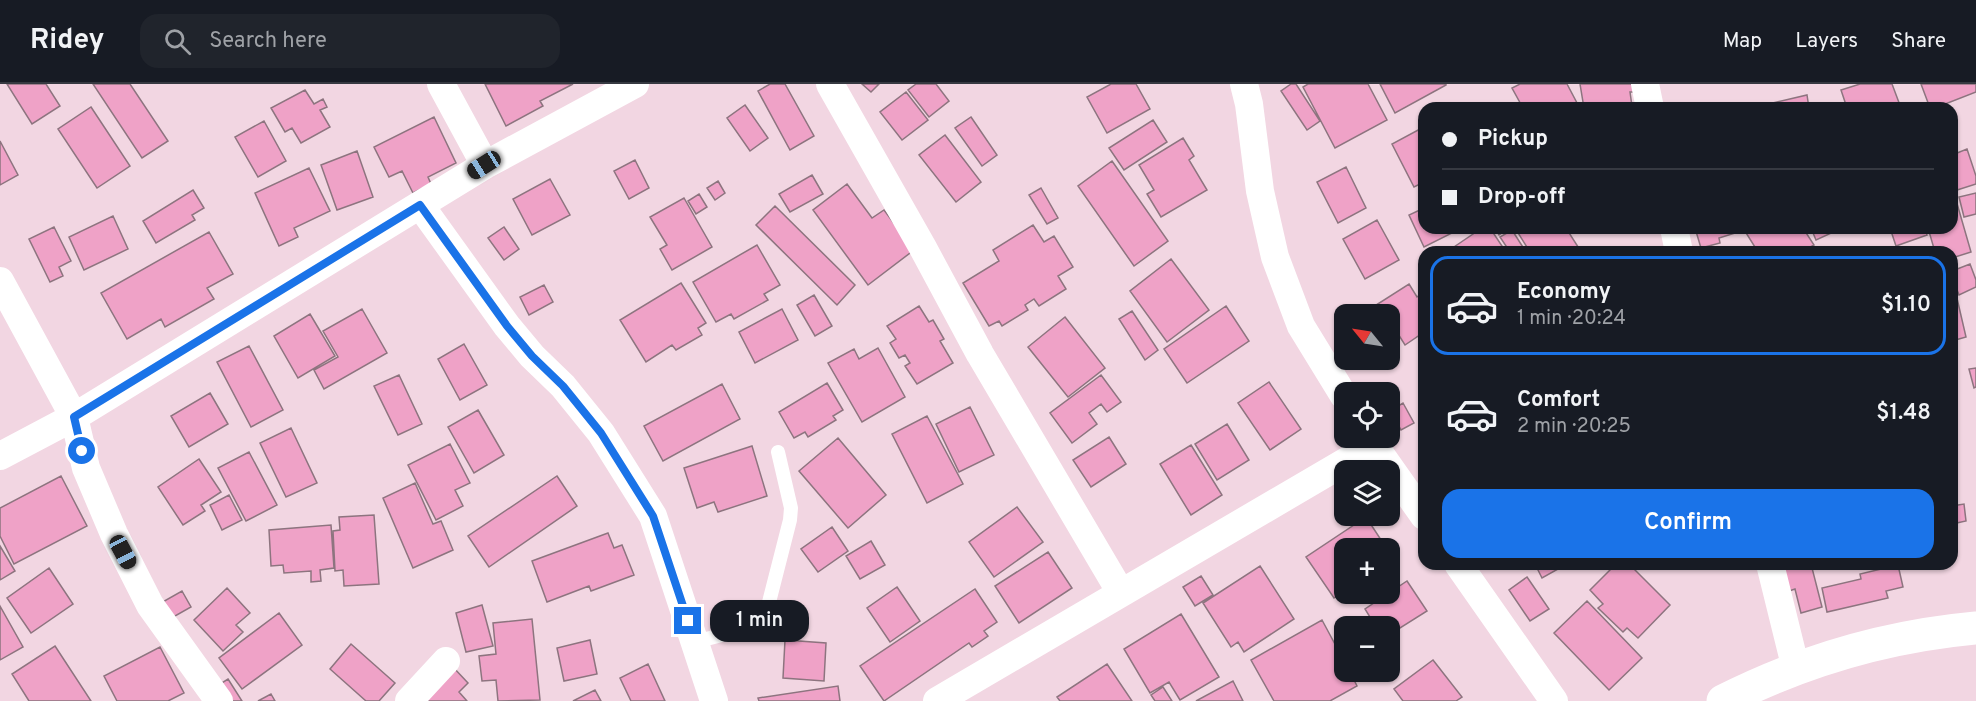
<!DOCTYPE html>
<meta charset="utf-8">
<style>
:root{--surface:#171b24;--page:#20242c;--text:#f1f3f6;--muted:#9ea1a6;--line:#363941;--accent:#1a73e8}
body{margin:0;font-family:Overpass,sans-serif;background:var(--page);color:var(--text);height:100vh;display:flex;flex-direction:column;font-size:22px;white-space:nowrap}
*{box-sizing:border-box;margin:0}
p{font-size:20px;color:var(--muted)}
.icon{flex:none;width:33px;height:33px;fill:none;stroke:currentColor;stroke-width:2;stroke-linecap:round;stroke-linejoin:round}
.map{position:relative;flex:1;overflow:hidden}
.sheet{position:absolute;left:1418px;top:162px;width:540px;height:324px;display:flex;flex-direction:column;background:var(--surface);border-radius:18px;box-shadow:0 2px 4px #0004}
.sheet>*{flex:none}
.top-card{position:absolute;left:1418px;top:18px;width:540px;height:132px;border-radius:18px;box-shadow:0 2px 4px #0004;display:grid;align-content:center;height:132px;padding:0 24px;background:var(--surface)}
.needle{width:39px;rotate:300deg}
.fabs{position:absolute;left:1334px;top:220px;display:grid;gap:12px}
.fabs a{display:grid;place-items:center;width:66px;height:66px;border-radius:12px;background:var(--surface);box-shadow:0 2px 4px #0004;font-size:30px}
.end{position:absolute;width:27px;height:27px;margin:-14px;border:8px solid #1a73e8;background:#fff;box-shadow:0 0 0 3px #fff}
.from{border-radius:50%}
.bubble{position:absolute;height:42px;border-radius:18px;background:var(--surface);box-shadow:0 2px 4px #0004;font-size:20px;font-weight:600;line-height:42px;text-align:center}
.car{position:absolute;width:18px;height:36px;margin:-18px -9px;border-radius:8px;box-shadow:0 0 4px 2px #0007;background:linear-gradient(#222 24%,#8ab4d8 0 40%,#222 0 76%,#8ab4d8 0 86%,#222 0)}
.top-card b{display:flex;align-items:center;gap:21px;height:57px;font-size:22px}
.top-card b+b{border-top:2px solid var(--line)}
.top-card i{width:15px;height:15px;background:var(--text)}
ul{padding:10px 0 0;list-style:none}
li{display:flex;align-items:center;gap:18px;height:99px;margin:0 12px 9px;padding:0 12px;border:3px solid transparent;border-radius:18px}
li div{flex:1}
li b{display:block;font-size:22px}
li em{font-style:normal;font-weight:600}
li.active{border-color:var(--accent)}
li>.icon{width:54px;height:54px;stroke-width:1.5}
.action{display:flex;gap:12px;margin-top:auto;padding:12px 24px}
.action a{flex:1;height:69px;border-radius:18px;background:var(--accent);color:#fff;font-size:24px;font-weight:600;line-height:69px;text-align:center}
header{display:flex;align-items:center;gap:36px;box-sizing:border-box;height:84px;padding:0 30px;background:var(--surface);border-bottom:2px solid var(--line)}
header strong{font-size:28px}
nav{display:flex;gap:33px;margin-inline-start:auto;font-size:21px}
.search{width:420px;height:54px;background:var(--page);display:flex;align-items:center;gap:15px;box-sizing:border-box;padding:0 21px;border-radius:18px;color:var(--muted);font-size:22px}
.map>svg:first-child{display:block}
.building{fill:#efa2c7;stroke:#8d747f;stroke-width:1.5}
.lines{fill:none;stroke-linecap:round;stroke-linejoin:round}
.lane{stroke:#fff;stroke-width:14}
.street{stroke:#fff;stroke-width:28}
.secondary{stroke:#fff;stroke-width:33}
.route{stroke:#1a73e8;stroke-width:8}
</style>
<header>
<strong>Ridey</strong>
<div class="search"><svg class="icon" aria-label="search" viewBox="0 0 24 24"><circle cx="10" cy="10" r="6"/><path d="M15 15l6 6"/></svg>Search here</div>
<nav><a>Map</a><a>Layers</a><a>Share</a></nav>
</header>
<div class="map">
<svg width="1976" height="617" viewBox="0 0 1976 617">
<rect width="100%" height="100%" fill="#f2d6e2"/>
<path class="building" d="M7,0H46L60,22L32,40Z
M93,0H130L168,57L142,74Z
M485,0H573L540,17L543,22L506,42Z
M770,0H785L814,52L790,66L758,7Z
M862,0H879L871,8Z
M916,0H936L949,17L929,33L908,6Z
M1111,0H1136L1150,25L1107,49L1087,13Z
M1291,0H1296L1320,37L1307,46L1281,7Z
M1308,0H1368L1387,36L1335,64L1303,3Z
M1380,0H1446V1L1395,29Z
M1520,0H1567L1577,19L1568,24H1523L1512,4Z
M1580,0H1632L1634,8H1630L1632,22L1619,24H1584Z
M1860,0H1892L1901,24H1847L1841,6Z
M1921,0H1976V8L1935,24H1930Z
M305,6L314,20L323,15L327,23L320,26L330,43L301,59L292,44L285,48L271,24Z
M906,8L928,36L902,56L880,28Z
M1807,11L1809,24H1765L1764,21Z
M745,21L768,54L750,67L727,34Z
M91,23L130,82L97,104L58,45Z
M434,33L456,79L428,93L431,100L413,109L402,87L389,93L374,63Z
M971,33L997,71L982,82L955,44Z
M1153,36L1167,58L1124,86L1109,64Z
M264,37L286,77L258,93L235,53Z
M1420,45L1424,51V98L1414,103L1392,60Z
M945,51L981,98L956,118L919,71Z
M1183,54L1194,72L1189,76L1207,106L1161,133L1147,110L1154,106L1139,81Z
M0,57L18,91L0,101Z
M1967,65L1976,92V100L1954,107L1952,99V71Z
M357,67L373,113L337,126L321,81Z
M635,76L649,104L629,115L614,87Z
M1112,77L1168,157L1134,182L1078,102Z
M1346,83L1366,124L1338,139L1317,98Z
M309,84L330,127L294,144L298,153L279,162L255,109Z
M812,91L823,110L790,128L779,110Z
M550,95L570,131L532,151L513,115Z
M718,97L725,109L715,116L707,104Z
M847,100L872,134L884,126L914,166L868,201L813,126Z
M1041,104L1058,134L1047,140L1029,111Z
M193,106L204,124L192,131L195,136L156,159L143,137Z
M1976,109V130L1964,133L1959,113Z
M699,110L707,123L696,130L688,117Z
M684,114L712,163L672,186L660,165L667,161L650,133Z
M1956,116L1971,168L1952,174V168H1935L1928,144H1952V117Z
M775,122L855,201L837,221L756,141Z
M1424,124V144H1452L1454,148L1424,163L1409,131Z
M113,132L128,165L84,186L69,153Z
M1377,136L1399,176L1365,195L1343,155Z
M1033,141L1044,158L1054,152L1073,183L1058,192L1066,205L1039,222L1034,215L1025,221L1028,226L1002,242L999,237L989,242L963,199L999,177L993,166Z
M54,143L71,177L59,183L63,192L50,198L29,155Z
M504,143L519,165L504,176L488,154Z
M1482,144H1490L1506,168H1452L1451,165Z
M1495,144H1509L1499,151Z
M1515,144H1566L1580,166L1576,168H1530Z
M1695,144H1733L1735,149L1719,154L1720,159L1701,164Z
M1743,144H1803L1814,161L1802,168H1758Z
M1811,144H1837L1838,146L1816,156Z
M1890,144H1924L1927,151L1896,162Z
M1512,146L1526,168H1510L1500,153Z
M209,148L233,190L207,204L214,215L165,243L161,235L127,255L101,209Z
M757,161L780,201L764,210L768,216L734,235L731,230L716,238L693,198Z
M1171,175L1209,226L1167,258L1130,207Z
M1970,180L1976,196V203L1959,211L1952,193V187Z
M681,199L706,239L698,244L702,251L676,266L672,261L646,278L620,236Z
M1409,200L1417,213L1422,209L1424,211V248L1405,261L1395,245L1389,249V231H1378L1373,223Z
M544,201L553,218L529,231L520,213Z
M1956,210L1966,253L1952,257V211Z
M814,211L832,242L815,252L797,221Z
M919,222L929,238L933,236L944,255L940,257L953,279L917,300L905,282L910,279L905,271L899,274L890,259L896,255L887,242Z
M1226,222L1249,257L1187,299L1164,265Z
M362,225L387,269L324,305L314,286L338,273L323,247Z
M782,225L798,256L755,279L739,248Z
M1132,227L1158,266L1145,276L1119,235Z
M310,230L335,272L298,294L274,252Z
M1065,233L1105,284L1068,313L1028,263Z
M464,260L487,301L460,316L438,275Z
M249,262L283,326L251,343L217,278Z
M878,264L905,313L862,338L828,279L854,265L859,275Z
M1976,284V303L1974,304L1969,285Z
M399,291L422,340L398,351L374,302Z
M1101,291L1121,318L1107,328L1101,320L1089,329L1097,340L1072,359L1050,329Z
M1269,298L1301,345L1270,366L1238,319Z
M827,299L843,326L833,332L836,336L808,353L805,348L794,354L779,328Z
M722,300L740,335L663,377L644,342Z
M210,309L228,340L189,363L171,332Z
M1403,319L1414,339L1401,346L1390,327Z
M970,323L994,371L959,388L936,340Z
M478,326L504,371L474,389L448,343Z
M927,332L963,400L927,419L892,350Z
M1227,340L1249,376L1217,396L1195,360Z
M291,344L317,399L286,413L260,359Z
M1109,353L1126,380L1091,403L1073,376Z
M838,354L886,411L848,444L799,387Z
M450,360L470,399L455,406L463,422L436,436L408,381Z
M1191,361L1222,411L1191,431L1160,380Z
M752,362L767,412L718,428L714,418L697,424L684,384Z
M249,368L277,421L246,437L218,384Z
M199,375L221,408L201,421L205,427L183,441L158,403Z
M61,392L87,442L14,480L0,452V424Z
M557,392L577,422L489,483L468,452Z
M415,399L433,440L441,437L453,466L413,484L383,414Z
M229,411L242,436L222,446L210,421Z
M1964,420L1966,437L1952,440V422Z
M1017,423L1043,458L994,493L969,458Z
M374,431L379,500L344,502L343,486L335,487L333,447L340,446L339,433Z
M1366,433L1387,465H1344V507L1334,514L1306,473Z
M331,441L334,484L320,486L321,497L311,498V487L284,489L283,481L271,482L269,446Z
M832,443L848,467L818,488L801,465Z
M608,449L614,464L622,461L634,491L591,507L589,502L547,518L532,477Z
M871,457L885,481L860,495L846,472Z
M0,462L15,487L0,496Z
M1048,468L1072,504L1019,539L995,502Z
M1535,480H1567L1542,494Z
M1616,480H1629L1670,521L1638,554L1627,544L1623,548L1598,524L1603,520L1590,506Z
M1782,480H1811L1822,523L1801,529L1795,505L1789,507Z
M1898,481L1903,503L1886,507L1888,514L1827,528L1822,504L1861,495L1860,490Z
M1260,482L1294,535L1244,568L1238,558L1231,563L1203,519Z
M49,484L73,520L31,549L7,514Z
M1201,492L1213,511L1195,522L1183,503Z
M1527,493L1549,525L1530,537L1509,506Z
M1407,497L1427,527L1389,551V543H1376L1365,525Z
M897,503L920,537L890,558L867,524Z
M227,504L250,529L236,541L243,548L223,567L194,536Z
M975,505L997,538L984,547L988,552L972,563L969,559L884,617L860,582Z
M182,507L191,523L168,536L159,520Z
M1587,517L1642,574L1609,606L1554,549Z
M482,521L493,562L466,568L456,529Z
M0,522L23,563L0,576Z
M279,529L302,561L242,605L219,574Z
M1181,530L1219,593L1180,616L1169,598L1150,609L1124,565Z
M532,535L540,616L498,617L496,596L482,597L479,572L496,570L493,539Z
M1322,536L1344,577V588H1350L1357,602L1330,617H1274L1251,576Z
M590,556L597,590L564,597L557,564Z
M785,556L826,559L824,597L783,594Z
M351,560L395,599L379,617H366L330,585Z
M55,562L91,617H29L12,590Z
M160,563L184,609L168,617H117L104,592Z
M1433,576L1462,613L1456,617H1403L1394,605Z
M648,580L665,617H631L620,594Z
M1107,580L1132,617H1060L1057,613Z
M452,582L468,599L459,608L467,617H422Z
M228,595L242,617H226L217,602Z
M1233,597L1243,617H1196Z
M838,602L840,617H759L758,614Z
M1163,603L1172,617H1155L1151,611Z
M595,606L601,617H573Z
M271,610L275,617H258Z"/>
<g class="lines">
<path class="lane" d="M695,558L752,543L766,530L790,436L791,424L778,368"/>
<path class="street" d="M441,0L485,81
M830,0L923,164L980,270L1121,509
M1244,0L1249,20L1260,107L1275,173L1301,242L1344,312
M1645,0L1650,24
M420,121L507,242L532,272L563,302L601,349L653,432L714,617
M1674,144L1679,168
M0,197L74,333L86,384L114,450L150,521L219,617
M1369,354L1424,432
M0,372L74,333L485,81L635,0
M1458,480L1554,617
M1770,480L1796,585
M409,617L446,577
M937,617L1374,361"/>
<path class="secondary" d="M1723,617C1802,577 1888,552 1976,544"/>
</g>
<g class="lines">
<path class="route" d="M82,367L74,333L420,121L507,242L532,272L563,302L601,349L653,432L688,537"/>
</g>
</svg>
<div class="fabs">
<a><svg class="needle" viewBox="-14 -14 28 28"><path d="M0-13l5 13h-10z" fill="#e53935"/><path d="M0 13l5-13h-10z" fill="#9ea1a6"/></svg></a>
<a><svg class="icon" aria-label="locate" viewBox="0 0 24 24"><circle cx="12" cy="12" r="6"/><path d="M12 2v4M12 18v4M2 12h4M18 12h4"/></svg></a>
<a><svg class="icon" aria-label="layers" viewBox="0 0 24 24"><path d="M12 4l9 5-9 5-9-5zM3 14l9 5 9-5"/></svg></a>
<a>+</a>
<a>−</a>
</div>
<i class="end from" style="left:82px;top:367px"></i>
<i class="end" style="left:688px;top:537px"></i>
<div class="bubble" style="left:710px;top:516px;width:99px">1 min</div>
<i class="car" style="left:484px;top:81px;rotate:238deg"></i>
<i class="car" style="left:123px;top:468px;rotate:152deg"></i>
<div class="top-card">
<b><i class="from"></i>Pickup</b>
<b><i></i>Drop-off</b>
</div>
<section class="sheet">
<ul>
<li class="active"><svg class="icon" aria-label="car" viewBox="0 0 24 24"><path d="M5 17H2v-5l4-1 3-4h7l3 4 3 1v5h-3M9 17h6M6 11h13"/><circle cx="7" cy="17" r="2"/><circle cx="17" cy="17" r="2"/></svg><div><b>Economy</b><p>1 min · 20:24</p></div><em>$1.10</em></li>
<li><svg class="icon" aria-label="car" viewBox="0 0 24 24"><path d="M5 17H2v-5l4-1 3-4h7l3 4 3 1v5h-3M9 17h6M6 11h13"/><circle cx="7" cy="17" r="2"/><circle cx="17" cy="17" r="2"/></svg><div><b>Comfort</b><p>2 min · 20:25</p></div><em>$1.48</em></li>
</ul>
<div class="action"><a>Confirm</a></div>
</section>
</div>
